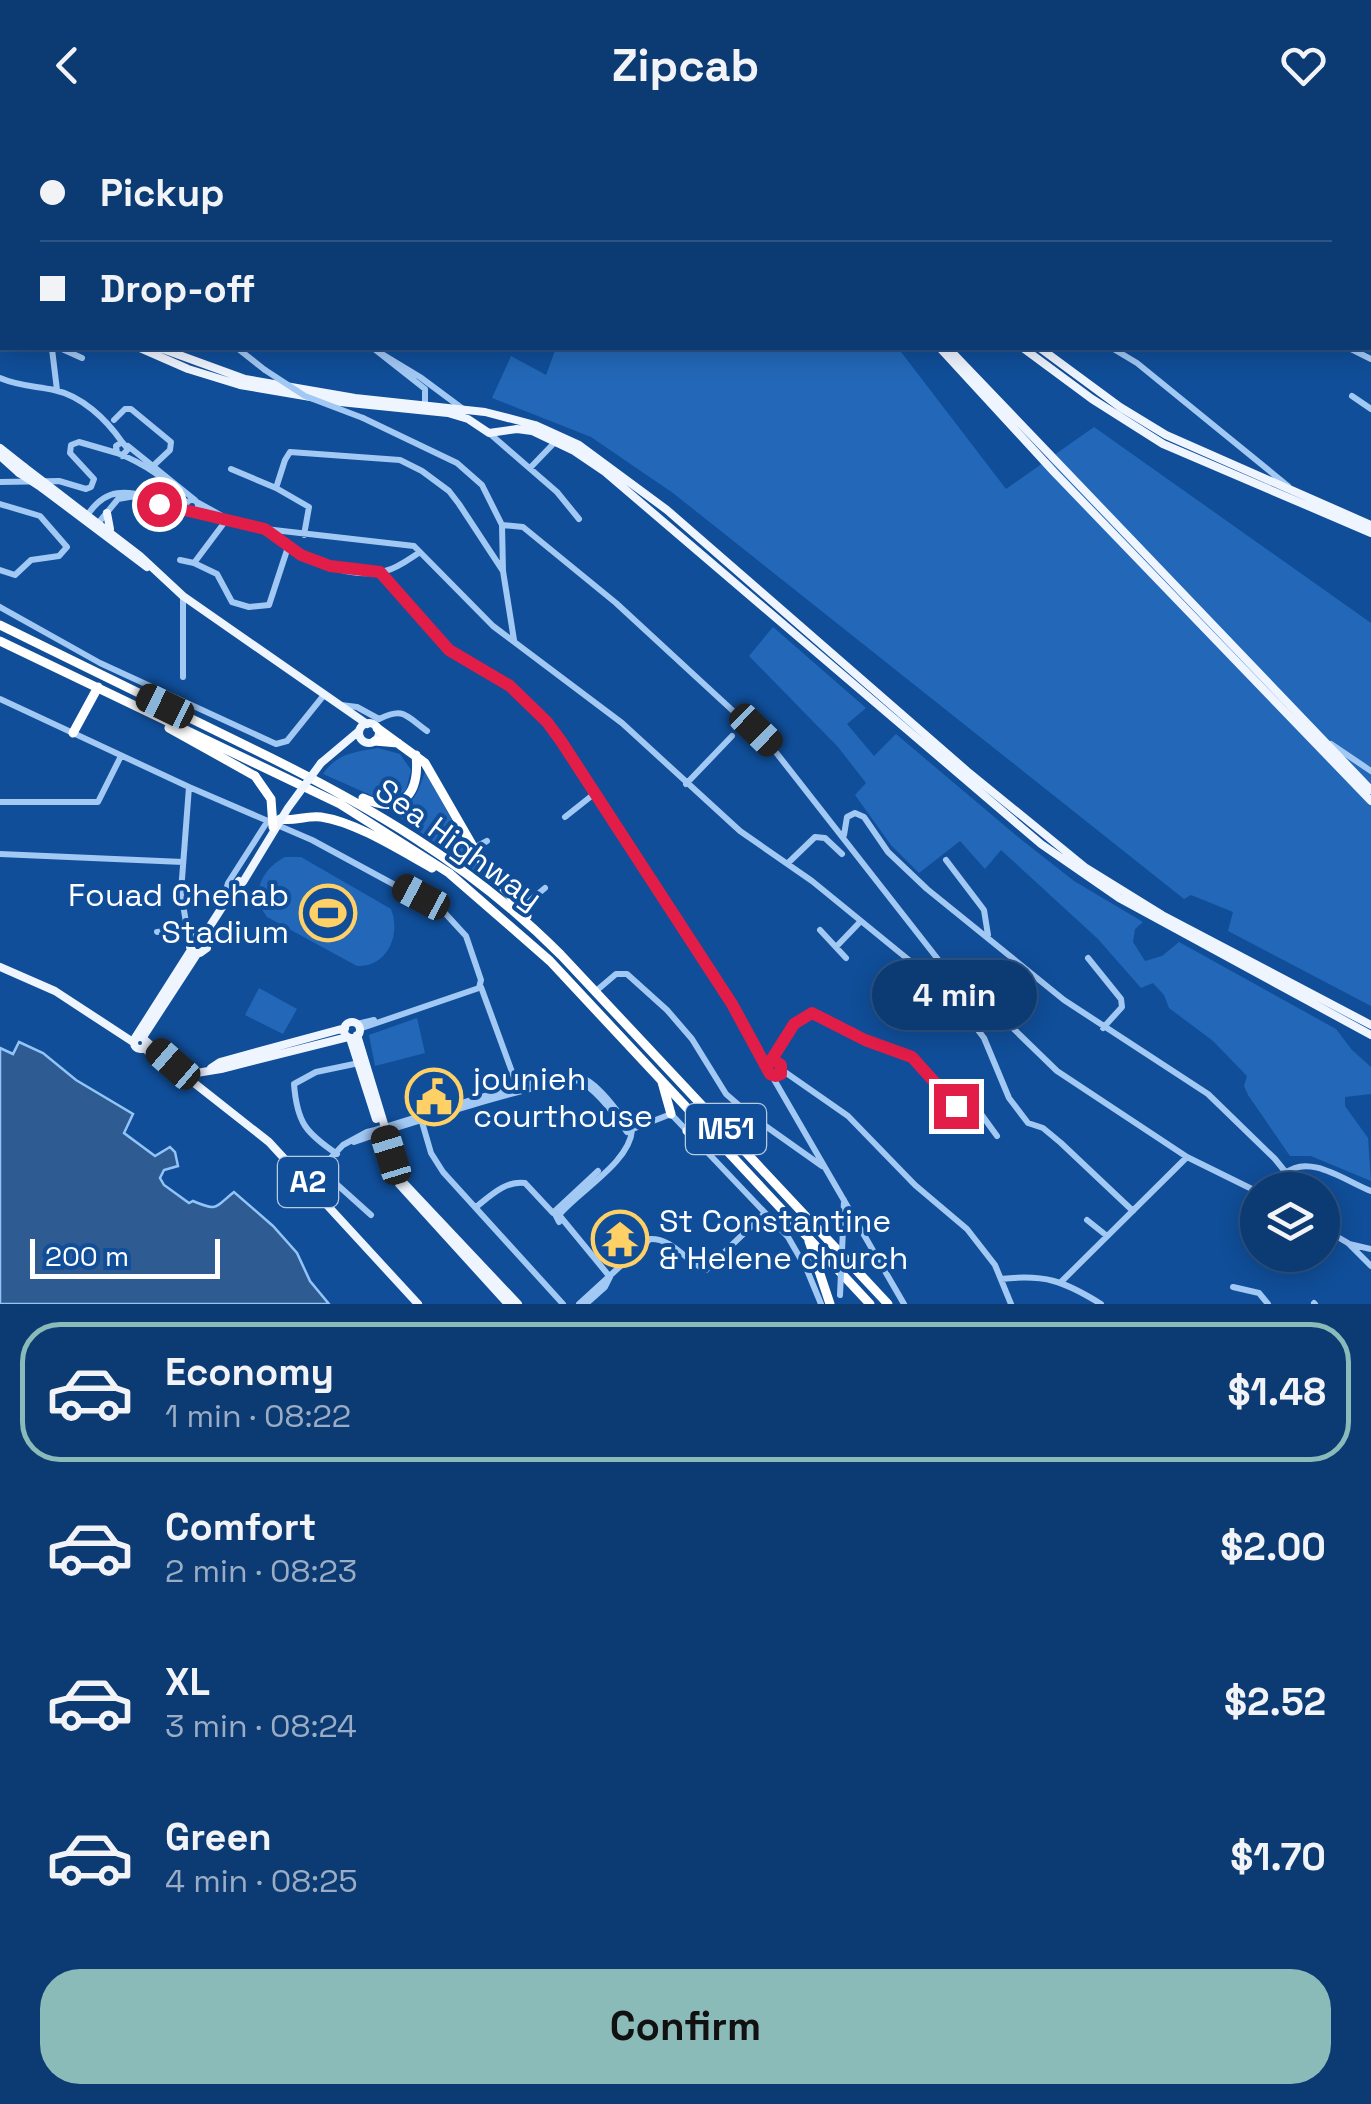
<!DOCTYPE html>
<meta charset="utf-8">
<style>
:root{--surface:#0c3a73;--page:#1a457b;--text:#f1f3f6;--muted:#9aadc4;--line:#2c5485;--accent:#8bbbb9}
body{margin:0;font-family:"Space Grotesk",sans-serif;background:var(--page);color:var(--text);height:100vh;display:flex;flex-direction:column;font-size:38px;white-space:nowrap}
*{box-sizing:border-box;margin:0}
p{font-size:32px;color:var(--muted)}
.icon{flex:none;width:55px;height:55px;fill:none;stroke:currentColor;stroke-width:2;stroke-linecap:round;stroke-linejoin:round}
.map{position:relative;height:1174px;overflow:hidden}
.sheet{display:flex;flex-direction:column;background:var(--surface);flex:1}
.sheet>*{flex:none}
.hud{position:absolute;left:0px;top:0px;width:1372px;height:220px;box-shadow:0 5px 25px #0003,0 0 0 2px var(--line);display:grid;align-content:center;height:220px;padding:0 40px;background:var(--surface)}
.controls{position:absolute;left:1240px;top:1042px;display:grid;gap:20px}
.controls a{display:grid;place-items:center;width:100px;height:100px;border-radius:50%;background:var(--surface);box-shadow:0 5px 25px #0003,0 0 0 2px var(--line);font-size:50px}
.scale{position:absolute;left:30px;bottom:25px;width:190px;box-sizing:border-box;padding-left:10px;border:5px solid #fff;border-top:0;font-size:28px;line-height:35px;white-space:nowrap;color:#fff;-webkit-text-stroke:8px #104e99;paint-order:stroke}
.end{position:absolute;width:45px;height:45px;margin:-22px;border:12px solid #e11d48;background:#fff;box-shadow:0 0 0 5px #fff}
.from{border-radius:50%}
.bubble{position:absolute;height:70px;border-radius:35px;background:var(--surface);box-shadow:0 5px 25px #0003,0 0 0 2px var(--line);font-size:32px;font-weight:800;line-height:70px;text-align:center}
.car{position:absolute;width:30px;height:60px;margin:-30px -15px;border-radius:12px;box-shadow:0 0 8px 2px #0007;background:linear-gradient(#222 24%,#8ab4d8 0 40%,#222 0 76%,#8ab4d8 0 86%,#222 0)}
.hud b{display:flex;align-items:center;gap:35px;height:95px;font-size:38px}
.hud b+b{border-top:2px solid var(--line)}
.hud i{width:25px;height:25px;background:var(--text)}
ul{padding:18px 0 0;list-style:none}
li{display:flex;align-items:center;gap:30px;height:140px;margin:0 20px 15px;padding:0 20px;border:5px solid transparent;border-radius:40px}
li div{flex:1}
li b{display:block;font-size:38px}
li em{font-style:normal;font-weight:800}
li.active{border-color:var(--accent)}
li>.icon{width:90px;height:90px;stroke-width:1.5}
.button{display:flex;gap:20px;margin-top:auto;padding:20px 40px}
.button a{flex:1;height:115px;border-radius:40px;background:var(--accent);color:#111;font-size:40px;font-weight:800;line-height:115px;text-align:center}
header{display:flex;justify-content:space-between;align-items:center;height:130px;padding:0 40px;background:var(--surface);font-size:45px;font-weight:800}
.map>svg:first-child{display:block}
.green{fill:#2368b8}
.water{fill:#2d5b92;stroke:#93c4f8;stroke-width:2.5}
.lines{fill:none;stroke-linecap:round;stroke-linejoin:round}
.minor{stroke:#a2c8f4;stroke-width:6}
.major{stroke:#eff5ff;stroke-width:8}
.highway{stroke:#fff;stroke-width:9}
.minor-bridge{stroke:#a2c8f4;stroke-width:6}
.major-bridge{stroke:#eff5ff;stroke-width:8}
.highway-bridge{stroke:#fff;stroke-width:9}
.route{stroke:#e11d48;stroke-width:12}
.labels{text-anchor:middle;stroke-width:8;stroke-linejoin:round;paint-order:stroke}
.shield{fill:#104e99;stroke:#b7cae0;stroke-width:2.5}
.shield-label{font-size:30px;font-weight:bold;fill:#fff}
.street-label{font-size:32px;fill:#fff;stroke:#104e99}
.poi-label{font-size:32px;fill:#fff;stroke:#104e99;text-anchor:start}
</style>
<header><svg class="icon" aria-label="back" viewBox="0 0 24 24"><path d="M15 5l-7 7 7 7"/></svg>Zipcab<svg class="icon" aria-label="heart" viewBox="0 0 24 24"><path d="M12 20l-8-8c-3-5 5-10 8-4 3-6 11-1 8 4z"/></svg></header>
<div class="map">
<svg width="1371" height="1174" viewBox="0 0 1371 1174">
<rect width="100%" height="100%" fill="#104e99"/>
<path class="green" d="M398,0H1098L402,2Z
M556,218H898L1006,359L1094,297L1371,493V876L1228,801L1233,782L1191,765L1184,769L673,363L591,307L492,268L511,226L546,245Z
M773,497L866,578L847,594L874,626L896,604L1018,707L1074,751L1143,792L1135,799L1133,812L1145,831L1162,826L1179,812L1336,899L1352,920L1371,937V964L1345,967V976L1368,1008L1371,1051L1311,1026H1290L1248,965L1244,956L1247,946L1213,911L1169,878L1164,865L1153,853L1141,858L1098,809L1001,720L985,739L960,711L919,743L891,715L855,665L866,653L838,617L749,526Z
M378,618L400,624L411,640L406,660L392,670L373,666L323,644C337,623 355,622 378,618Z
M425,642L485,748L392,682C415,675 418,661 425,642Z
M285,727H301L391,779C401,804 388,837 357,836L267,787C249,764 262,739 285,727Z
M259,858L297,879L283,904L245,885Z
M417,888L425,923L375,936L369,905Z"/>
<path class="water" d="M19,912L43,923L76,950L133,984L124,1003L155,1026L170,1017L175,1022L178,1036L164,1040L160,1048L164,1055L189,1073L193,1071C218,1082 215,1077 234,1062L273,1096L297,1123L310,1151L329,1174H0V918L13,924Z"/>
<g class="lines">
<path class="minor" d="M52,0L55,2
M129,0L131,2
M192,2L194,0
M1370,182H1371
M237,218L265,240
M373,218L425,259V275
M1112,218L1137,233L1288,356
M1309,218H1319
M1349,218L1371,229
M382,224L420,247L463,279
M0,248C18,256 35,256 54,260C82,266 106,289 122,312
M57,260L52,219H62L82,228
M1352,266L1371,279
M363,288L457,333L482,355L502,395L503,441L514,510
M114,290L125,279H131L171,312L170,320L153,336
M489,303L557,362L579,389
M128,316L195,370
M122,326L128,319L122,312L116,316L117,323C141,332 172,351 186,373
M530,338L556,311
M231,339L276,358L309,377L304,405
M0,352L59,351L86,359L91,357L94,349L70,323L71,315L79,312L117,323
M276,358L285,330L290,322L400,330L422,341L449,361L459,374L503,441
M186 376a6 6 0 1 1 12 0a6 6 0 1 1-12 0Z
M197,372L224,387
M0,374L40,386L67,417L59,426L31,430L15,445L0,440
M194,381L265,399L414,416L493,496L622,593L740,701L812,751L915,835L925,841L946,839L955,842L1057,941L1187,1027L1258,1062
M85,389C113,341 147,373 186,375
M227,389L194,433L217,444L232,472L249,477L269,475L288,417
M502,395L523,397L616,473L771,616L944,837
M95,397L118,369L135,366L153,371
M267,401C299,425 343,451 385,441C398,438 409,429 420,422
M180,430L194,433
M380,442L449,520L509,556L547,592L732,874L766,935
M183,466V547
M0,477L100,533L276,614L287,611L324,565
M0,569L189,657L181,762L189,811
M341,575L357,577L379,589C404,577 405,585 427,601
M1331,614L1371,641
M686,654L732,606
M189,657L312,710L443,781L466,806L481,850L479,858L359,899
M0,672H98L121,626
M565,687L594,664
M844,705L847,687L855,683L864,687L888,722L927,759L1064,870L1208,964L1275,1029L1300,1060
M474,718L487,711
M0,724L183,732
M946,730L984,780L988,805
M788,733L815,707L825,708L842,724
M222,774L228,753L267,692
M521,778L545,758
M820,800L846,828
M157,802L184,799
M836,817L859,793
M1088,828L1121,869L1122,877L1103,898
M925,841L958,874L984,908L1009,968L1028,993L1043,998L1061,1013L1133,1081
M481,857L519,961
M596,861L616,844H627L667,880L692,909L726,964L750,985L822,1036
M357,894L374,890
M772,929C782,912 794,882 817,884L865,911L913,927L953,975L976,977L997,1006
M782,940L779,946H772L767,941V932L777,931L782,940L848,986L915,1055L967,1099L995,1135L1011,1174
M772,946L904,1174
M422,992L431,1023L443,1042L563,1174
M630,1000L671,984L788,1107L807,1140L821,1174
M354,1012C381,1002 561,945 579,951C596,959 616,986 627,1002
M337,1024C306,1003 297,993 294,954L316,942L359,933
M322,1041L371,1085
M1286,1043C1309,1023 1347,1052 1371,1061
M308,1052L343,1015L367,1002C403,993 553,940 577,946C598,951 619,984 632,1000C630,1032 579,1061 559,1085L610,1147L605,1157L586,1174
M476,1077C490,1066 506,1050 525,1053L553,1083
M1322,1085L1336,1104
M1087,1090L1107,1106
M559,1092L554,1082L598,1041
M1322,1098L1348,1113L1371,1136
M843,1099L844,1070
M1349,1114L1371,1119
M1001,1149C1045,1144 1064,1151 1101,1174
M1062,1151L1187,1027
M1233,1157L1259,1163L1268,1174
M1314,1173L1315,1174
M579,1174L650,1109C673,1108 686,1132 706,1140L765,1083"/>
<path class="major" d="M1218,0L1219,2
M1370,172H1371
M0,191L2,189
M0,201L2,199
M0,207L2,205
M140,218L188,239L240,255L340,272L448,283L468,289L489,303L517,299L532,301L574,321L605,342L1041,714L1119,768L1371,905
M160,218L245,249L355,268L485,282L535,295L579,315L667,380L967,641L1086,738L1162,785L1371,895
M940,218L1054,342L1371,671
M948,218L1371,660
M1023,218L1092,269L1163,314L1371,403
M1040,218L1120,277L1166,305L1371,395
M0,318L24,337
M0,326L19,343
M45,353L140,426L183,466L367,594
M42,358L147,437
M107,383L110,399
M359 603a10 10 0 1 1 20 0a10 10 0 1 1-20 0Z
M321,633L359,601
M203,807L207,818L200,823H194L190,817V810L197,806L203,807L239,751
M0,837L55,861L133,912
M344 900a8 8 0 1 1 16 0a8 8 0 1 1-16 0Z
M357,905L401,1050L518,1174
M134 913a6 6 0 1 1 12 0a6 6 0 1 1-12 0Z
M143,907L197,824
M135,908L191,820
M350,908L376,989
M146,911L178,940
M144,918L168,938L184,945L269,1012L418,1174
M211,938L220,932L345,898
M184,945L221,939L348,907
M399,1054L508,1174"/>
<path class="highway" d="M0,495C84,536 168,578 253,619C366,674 472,735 561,825L888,1174
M0,511L340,674L449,743L550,831L870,1174
M169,598L255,646
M377,598L425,633L482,732L527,786
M73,603L98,557
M375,611L398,613
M363,668C402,686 420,664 416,625
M280,689C294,692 306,685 321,687C356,692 401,721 432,738
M662,952L671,984
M687,1001L714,1008
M809,1111L830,1174"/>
<path class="minor-bridge" d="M265,240L305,266L363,288
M840,1165L843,1099"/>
<path class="major-bridge" d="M24,337L45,353
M19,343L42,358
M243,752L288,678L321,633"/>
<path class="highway-bridge" d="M255,646L271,669L273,697"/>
</g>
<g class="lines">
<path class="route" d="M159,374L265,399L301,425L330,436L380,442L449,520L510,556L547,592L561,611L732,874L770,944L776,946L781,944V935L772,929L794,894L812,883L865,910L912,927L956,976"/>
</g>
<defs>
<g id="stadium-ring" transform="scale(2.875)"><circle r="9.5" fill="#104e99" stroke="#ffd065" stroke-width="1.5"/><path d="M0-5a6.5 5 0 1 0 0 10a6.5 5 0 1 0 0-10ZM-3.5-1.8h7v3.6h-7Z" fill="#ffd065"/></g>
<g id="civic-ring" transform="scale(2.875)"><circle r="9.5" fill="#104e99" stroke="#ffd065" stroke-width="1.5"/><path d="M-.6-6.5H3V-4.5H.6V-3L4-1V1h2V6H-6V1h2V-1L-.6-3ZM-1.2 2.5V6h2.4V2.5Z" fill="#ffd065"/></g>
<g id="temple-ring" transform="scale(2.875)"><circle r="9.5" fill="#104e99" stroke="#ffd065" stroke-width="1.5"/><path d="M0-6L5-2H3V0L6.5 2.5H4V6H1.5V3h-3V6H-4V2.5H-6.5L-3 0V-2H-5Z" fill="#ffd065"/></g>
</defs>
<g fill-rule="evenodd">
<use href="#stadium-ring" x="328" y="783"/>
<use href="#civic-ring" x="434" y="967"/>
<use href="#temple-ring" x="620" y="1109"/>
</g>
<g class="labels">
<g class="shield">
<rect x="686" y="974" width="80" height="50" rx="8"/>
<rect x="278" y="1027" width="60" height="50" rx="8"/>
</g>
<g class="shield-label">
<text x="726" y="1009">M51</text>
<text x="308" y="1062">A2</text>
</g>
<g class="street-label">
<text transform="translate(459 714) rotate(36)" y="11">Sea Highway</text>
</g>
<g class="poi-label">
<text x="289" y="776" text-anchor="end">Fouad Chehab<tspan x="289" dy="37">Stadium</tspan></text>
<text x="473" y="960">jounieh<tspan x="473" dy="37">courthouse</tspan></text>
<text x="659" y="1102">St Constantine<tspan x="659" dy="37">&amp; Helene church</tspan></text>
</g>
</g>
</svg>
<div class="controls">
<a><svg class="icon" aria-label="layers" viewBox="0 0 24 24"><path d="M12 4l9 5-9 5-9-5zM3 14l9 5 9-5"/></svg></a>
</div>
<div class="scale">200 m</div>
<i class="end from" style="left:159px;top:374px"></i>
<i class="end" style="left:956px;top:976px"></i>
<div class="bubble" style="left:872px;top:830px;width:165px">4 min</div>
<i class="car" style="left:165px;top:576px;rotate:296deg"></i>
<i class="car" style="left:756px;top:600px;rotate:134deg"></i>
<i class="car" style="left:421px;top:767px;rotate:298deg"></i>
<i class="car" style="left:173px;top:934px;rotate:311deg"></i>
<i class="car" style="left:391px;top:1025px;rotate:343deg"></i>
<div class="hud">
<b><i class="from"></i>Pickup</b>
<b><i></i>Drop-off</b>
</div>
</div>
<section class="sheet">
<ul>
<li class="active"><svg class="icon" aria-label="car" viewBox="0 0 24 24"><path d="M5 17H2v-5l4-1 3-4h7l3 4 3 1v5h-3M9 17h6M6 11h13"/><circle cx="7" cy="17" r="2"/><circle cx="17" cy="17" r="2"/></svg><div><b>Economy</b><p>1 min · 08:22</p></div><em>$1.48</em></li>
<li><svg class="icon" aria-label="car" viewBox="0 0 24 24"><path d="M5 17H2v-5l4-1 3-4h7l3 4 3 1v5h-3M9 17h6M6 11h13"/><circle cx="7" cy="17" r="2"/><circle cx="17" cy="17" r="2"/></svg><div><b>Comfort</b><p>2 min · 08:23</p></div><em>$2.00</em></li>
<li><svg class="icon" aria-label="car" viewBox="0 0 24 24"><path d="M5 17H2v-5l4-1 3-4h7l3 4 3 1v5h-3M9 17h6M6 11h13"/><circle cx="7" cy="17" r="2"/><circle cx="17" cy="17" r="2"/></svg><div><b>XL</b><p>3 min · 08:24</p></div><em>$2.52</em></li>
<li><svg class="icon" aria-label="car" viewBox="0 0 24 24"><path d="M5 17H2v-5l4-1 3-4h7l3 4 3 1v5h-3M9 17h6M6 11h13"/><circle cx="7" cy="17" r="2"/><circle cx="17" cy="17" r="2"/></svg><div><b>Green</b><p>4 min · 08:25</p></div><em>$1.70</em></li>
</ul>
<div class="button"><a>Confirm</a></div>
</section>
